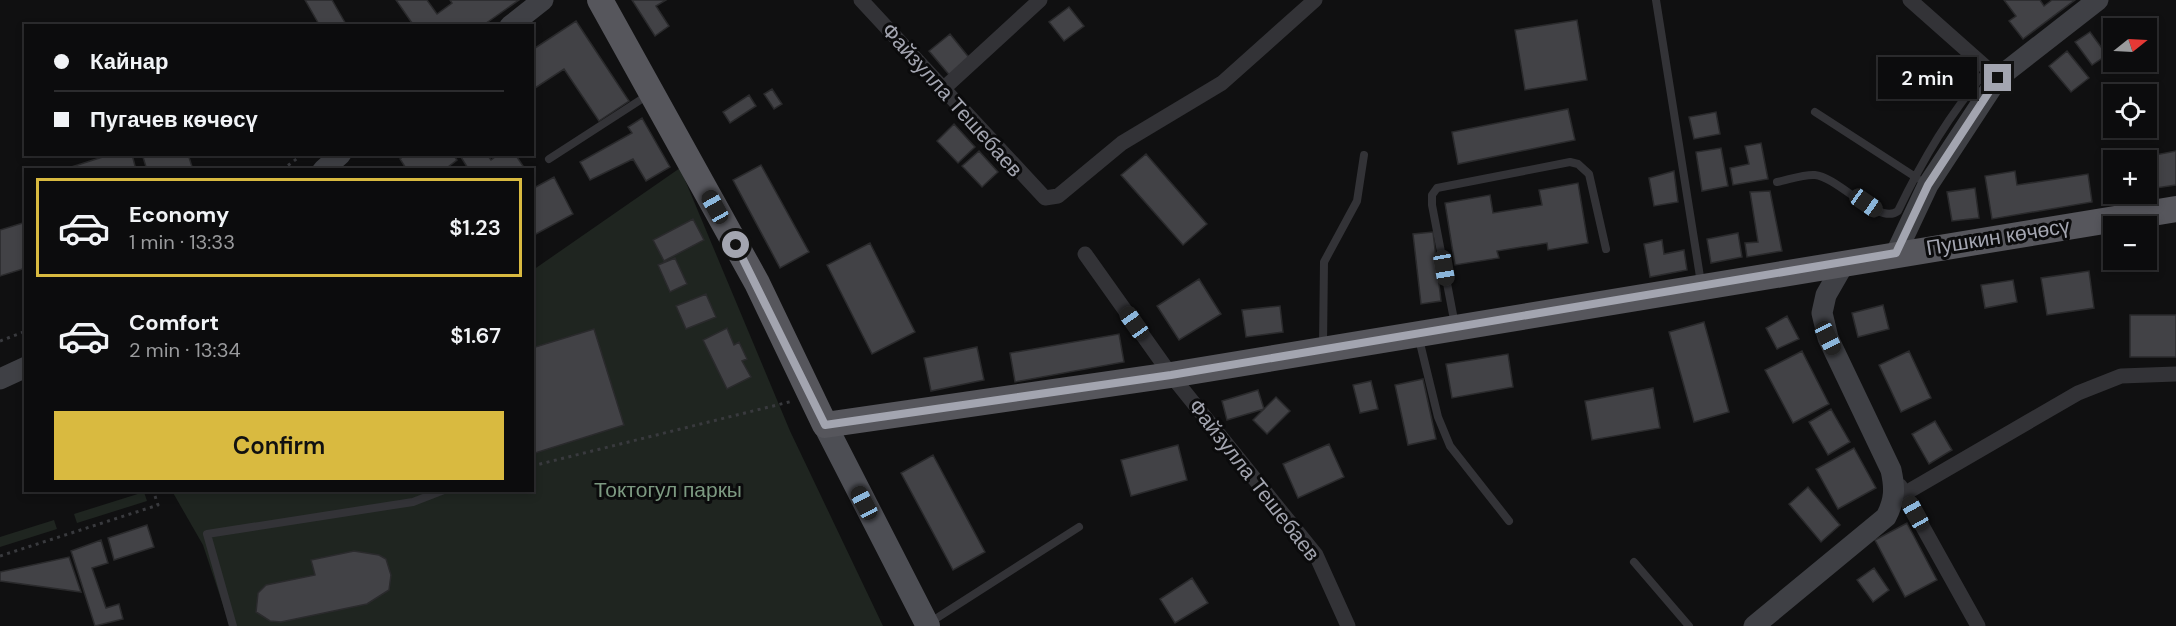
<!DOCTYPE html>
<meta charset="utf-8">
<style>
:root{--surface:#0c0c0d;--page:#151516;--text:#f1f3f6;--muted:#9a9b9d;--line:#2c2c2e;--accent:#d9ba40}
body{margin:0;font-family:"DM Sans",sans-serif;background:var(--page);color:var(--text);height:100vh;display:flex;flex-direction:column;font-size:22px;white-space:nowrap}
*{box-sizing:border-box;margin:0}
p{font-size:20px;color:var(--muted)}
.icon{flex:none;width:33px;height:33px;fill:none;stroke:currentColor;stroke-width:2;stroke-linecap:round;stroke-linejoin:round}
.map{position:relative;flex:1;overflow:hidden}
.sheet{position:absolute;left:24px;top:168px;width:510px;height:324px;display:flex;flex-direction:column;background:var(--surface);border-radius:0px;box-shadow:0 3px 9px #0003,0 0 0 2px var(--line)}
.sheet>*{flex:none}
.top-card{position:absolute;left:24px;top:24px;width:510px;height:132px;border-radius:0px;box-shadow:0 3px 9px #0003,0 0 0 2px var(--line);display:grid;align-content:center;height:132px;padding:0 30px;background:var(--surface)}
.needle{width:39px;rotate:72deg}
.fabs{position:absolute;left:2103px;top:18px;display:grid;gap:12px}
.fabs a{display:grid;place-items:center;width:54px;height:54px;border-radius:0px;background:var(--surface);box-shadow:0 3px 9px #0003,0 0 0 2px var(--line);font-size:30px}
.end{position:absolute;width:27px;height:27px;margin:-14px;border:8px solid #a3a5b0;background:#111;box-shadow:0 0 0 3px #111}
.from{border-radius:50%}
.bubble{position:absolute;height:42px;border-radius:0px;background:var(--surface);box-shadow:0 3px 9px #0003,0 0 0 2px var(--line);font-size:20px;font-weight:600;line-height:42px;text-align:center}
.car{position:absolute;width:18px;height:36px;margin:-18px -9px;border-radius:8px;box-shadow:0 0 4px 2px #0007;background:linear-gradient(#222 24%,#8ab4d8 0 40%,#222 0 76%,#8ab4d8 0 86%,#222 0)}
.top-card b{display:flex;align-items:center;gap:21px;height:57px;font-size:22px}
.top-card b+b{border-top:2px solid var(--line)}
.top-card i{width:15px;height:15px;background:var(--text)}
ul{padding:10px 0 0;list-style:none}
li{display:flex;align-items:center;gap:18px;height:99px;margin:0 12px 9px;padding:0 18px;border:3px solid transparent;border-radius:0px}
li div{flex:1}
li b{display:block;font-size:22px}
li em{font-style:normal;font-weight:600}
li.selected{border-color:var(--accent)}
li>.icon{width:54px;height:54px;stroke-width:1.5}
.primary-button{display:flex;gap:12px;margin-top:auto;padding:12px 30px}
.primary-button a{flex:1;height:69px;border-radius:0px;background:var(--accent);color:#111;font-size:24px;font-weight:600;line-height:69px;text-align:center}
.map>svg:first-child{display:block}
.green{fill:#1f2520}
.building{fill:#424246;stroke:#2a2a2c;stroke-width:1.5}
.lines{fill:none;stroke-linecap:round;stroke-linejoin:round}
.path{stroke:#393a3e;stroke-width:3;stroke-dasharray:3 4.5;stroke-linecap:butt}
.service{stroke:#333337;stroke-width:8}
.minor{stroke:#333337;stroke-width:15}
.secondary{stroke:#3f4045;stroke-width:21}
.primary{stroke:#4d4e54;stroke-width:24}
.trunk{stroke:#56565c;stroke-width:26}
.route{stroke:#a3a5b0;stroke-width:8}
.labels{text-anchor:middle;stroke-width:6;stroke-linejoin:round;paint-order:stroke}
.street-label{font-size:21px;fill:#a3a5b0;stroke:#0b0b0c}
.park-label{font-size:21px;fill:#7c9981;stroke:#0b0b0c}
</style>
<div class="map">
<svg width="2176" height="626" viewBox="0 0 2176 626">
<rect width="100%" height="100%" fill="#101011"/>
<path class="green" d="M680,168L790,431L883,626H230L203,545L172,491L532,490L533,270Z
M144,492L147,501L77,523L74,514Z
M54,520L57,529L0,547V537Z"/>
<path class="building" d="M305,0H332L347,26H320Z
M396,0H427L437,14L452,3L450,0H519L482,26H414Z
M632,0H666L656,6L669,26L655,36Z
M2004,0H2040L2044,6L2052,0H2075L2023,39L2009,21L2016,16Z
M1069,7L1084,26L1064,41L1049,22Z
M1577,20L1587,80L1525,90L1515,30Z
M576,21L629,101L599,121L564,69L532,90V50Z
M2090,32L2107,55L2092,65L2075,42Z
M950,34L971,60L951,77L929,51Z
M2067,51L2089,78L2071,92L2049,66Z
M772,89L782,104L774,109L764,94Z
M749,95L756,106L730,123L723,112Z
M1568,109L1575,140L1458,164L1452,132Z
M1716,112L1720,134L1694,139L1689,117Z
M642,118L670,167L646,181L633,159L590,180L580,162L632,133L628,127Z
M954,124L975,147L958,163L937,141Z
M1761,143L1768,179L1733,185L1730,168L1749,164L1745,146Z
M1721,148L1728,186L1702,191L1696,152Z
M979,151L998,172L982,187L962,166Z
M2176,151V185L2156,188L2150,156Z
M112,154H132L136,170H62Z
M142,154H188L193,170H147Z
M406,154H453L457,160L444,170H407L400,159Z
M459,154H487L491,160L499,154H515L525,169L469,170Z
M1146,154L1207,224L1183,245L1121,175Z
M761,165L809,252L780,268L733,180Z
M1674,171L1678,202L1654,206L1649,178Z
M2015,171L2017,185L2088,174L2092,202L1992,219L1985,176Z
M554,177L573,214L536,234L532,228V189Z
M1578,183L1588,243L1548,250L1547,243L1497,251L1499,258L1455,265L1445,203L1490,195L1493,213L1542,205L1539,190Z
M1975,188L1979,218L1952,221L1947,192Z
M1770,191L1782,251L1747,257L1745,243L1758,242L1750,192Z
M693,219L704,240L664,261L653,240Z
M26,222V268L0,276V230Z
M1433,232L1441,301L1421,304L1413,234Z
M1738,233L1742,257L1711,263L1707,239Z
M1662,240L1664,254L1684,250L1687,270L1650,277L1644,244Z
M870,243L915,332L872,354L827,265Z
M675,258L687,284L670,292L658,265Z
M2089,271L2094,308L2047,315L2041,278Z
M1199,279L1221,314L1179,340L1157,306Z
M2013,280L2017,302L1985,308L1981,285Z
M706,294L716,317L686,329L676,306Z
M1883,305L1889,329L1858,337L1852,313Z
M1280,306L1283,332L1246,337L1242,310Z
M2130,315H2176V357H2130Z
M1787,316L1799,339L1777,349L1766,328Z
M1704,322L1729,412L1694,422L1669,332Z
M727,328L734,345L739,342L747,359L742,361L751,377L727,389L703,340Z
M594,329L624,425L532,454V348Z
M1119,334L1124,362L1015,382L1010,353Z
M977,347L984,380L931,391L924,358Z
M1802,351L1829,404L1793,423L1765,370Z
M1909,351L1931,398L1901,412L1879,365Z
M1508,354L1513,387L1452,398L1446,364Z
M1423,379L1436,439L1408,445L1395,385Z
M1371,381L1378,409L1360,413L1353,385Z
M1653,388L1660,428L1592,440L1585,401Z
M1258,390L1264,409L1227,420L1222,401Z
M1276,397L1290,411L1267,434L1253,420Z
M1831,409L1850,442L1828,455L1809,422Z
M1935,421L1952,450L1929,464L1912,434Z
M1329,444L1344,477L1298,498L1283,464Z
M1178,445L1187,480L1131,496L1121,460Z
M1854,448L1876,488L1838,509L1816,469Z
M933,455L985,552L953,570L901,473Z
M1808,487L1840,525L1821,542L1789,504Z
M1907,523L1937,580L1905,597L1875,540Z
M147,525L154,547L114,560L108,538Z
M101,540L108,563L92,568L106,608L119,604L123,619L95,626L71,551Z
M354,551L379,555L386,559L391,575L389,590L367,604L281,622L270,621L256,612L258,593L266,585L315,575L311,560Z
M69,557L81,592L0,581V572Z
M1874,568L1889,590L1873,602L1857,580Z
M1192,578L1208,603L1175,623L1160,599Z"/>
<g class="lines">
<path class="path" d="M282,170L303,154
M0,341L26,331
M532,466L793,401
M0,556L158,505L153,490"/>
<path class="service" d="M1656,0L1701,283
M1815,112L1917,178
M549,159L648,95
M1777,182C1788,180 1804,174 1815,175C1838,177 1879,226 1898,211C1924,157 1949,115 1988,69
M1455,325L1432,205V195L1437,188L1570,162L1578,164L1589,174L1606,249
M1419,339L1438,417L1450,446L1509,521
M1323,345L1324,262L1357,201L1364,155
M1634,562L1689,626
M929,623L1079,527
M233,626L207,534L413,502L444,490"/>
<path class="minor" d="M861,0L1045,198L1058,196L1122,143L1222,83L1315,0
M1910,0L1998,78
M942,90L1040,0
M1085,254L1171,375L1316,555L1348,626
M1900,486L1978,626
M1904,494L2078,393L2121,376L2176,374"/>
<path class="secondary" d="M510,26L543,0
M323,170L341,154
M1896,253L1928,185L1998,78L2098,0
M0,379L26,367
M1754,626L1886,517C1895,500 1895,488 1891,470L1828,338L1822,313L1826,295L1845,262"/>
<path class="primary" d="M825,425L928,626"/>
<path class="trunk" d="M600,0L757,283L825,425L1171,375L2176,209"/>
</g>
<g class="lines">
<path class="route" d="M736,245L825,425L1171,375L1896,253L1928,185L1998,78"/>
</g>
<g class="labels">
<g class="street-label">
<text transform="translate(952 100) rotate(48)" y="7">Файзулла Тешебаев</text>
<text transform="translate(1998 237) rotate(-9)" y="7">Пушкин көчөсү</text>
<text transform="translate(1254 480) rotate(52)" y="7">Файзулла Тешебаев</text>
</g>
<g class="park-label">
<text x="668" y="497">Токтогул паркы</text>
</g>
</g>
</svg>
<div class="fabs">
<a><svg class="needle" viewBox="-14 -14 28 28"><path d="M0-13l5 13h-10z" fill="#e53935"/><path d="M0 13l5-13h-10z" fill="#9a9b9d"/></svg></a>
<a><svg class="icon" aria-label="locate" viewBox="0 0 24 24"><circle cx="12" cy="12" r="6"/><path d="M12 2v4M12 18v4M2 12h4M18 12h4"/></svg></a>
<a>+</a>
<a>−</a>
</div>
<i class="end from" style="left:736px;top:245px"></i>
<i class="end" style="left:1998px;top:78px"></i>
<div class="bubble" style="left:1878px;top:57px;width:99px">2 min</div>
<i class="car" style="left:1866px;top:203px;rotate:125deg"></i>
<i class="car" style="left:715px;top:207px;rotate:331deg"></i>
<i class="car" style="left:1444px;top:268px;rotate:170deg"></i>
<i class="car" style="left:1134px;top:323px;rotate:325deg"></i>
<i class="car" style="left:1828px;top:338px;rotate:154deg"></i>
<i class="car" style="left:864px;top:503px;rotate:332deg"></i>
<i class="car" style="left:1915px;top:513px;rotate:331deg"></i>
<div class="top-card">
<b><i class="from"></i>Кайнар</b>
<b><i></i>Пугачев көчөсү</b>
</div>
<section class="sheet">
<ul>
<li class="selected"><svg class="icon" aria-label="car" viewBox="0 0 24 24"><path d="M5 17H2v-5l4-1 3-4h7l3 4 3 1v5h-3M9 17h6M6 11h13"/><circle cx="7" cy="17" r="2"/><circle cx="17" cy="17" r="2"/></svg><div><b>Economy</b><p>1 min · 13:33</p></div><em>$1.23</em></li>
<li><svg class="icon" aria-label="car" viewBox="0 0 24 24"><path d="M5 17H2v-5l4-1 3-4h7l3 4 3 1v5h-3M9 17h6M6 11h13"/><circle cx="7" cy="17" r="2"/><circle cx="17" cy="17" r="2"/></svg><div><b>Comfort</b><p>2 min · 13:34</p></div><em>$1.67</em></li>
</ul>
<div class="primary-button"><a>Confirm</a></div>
</section>
</div>
